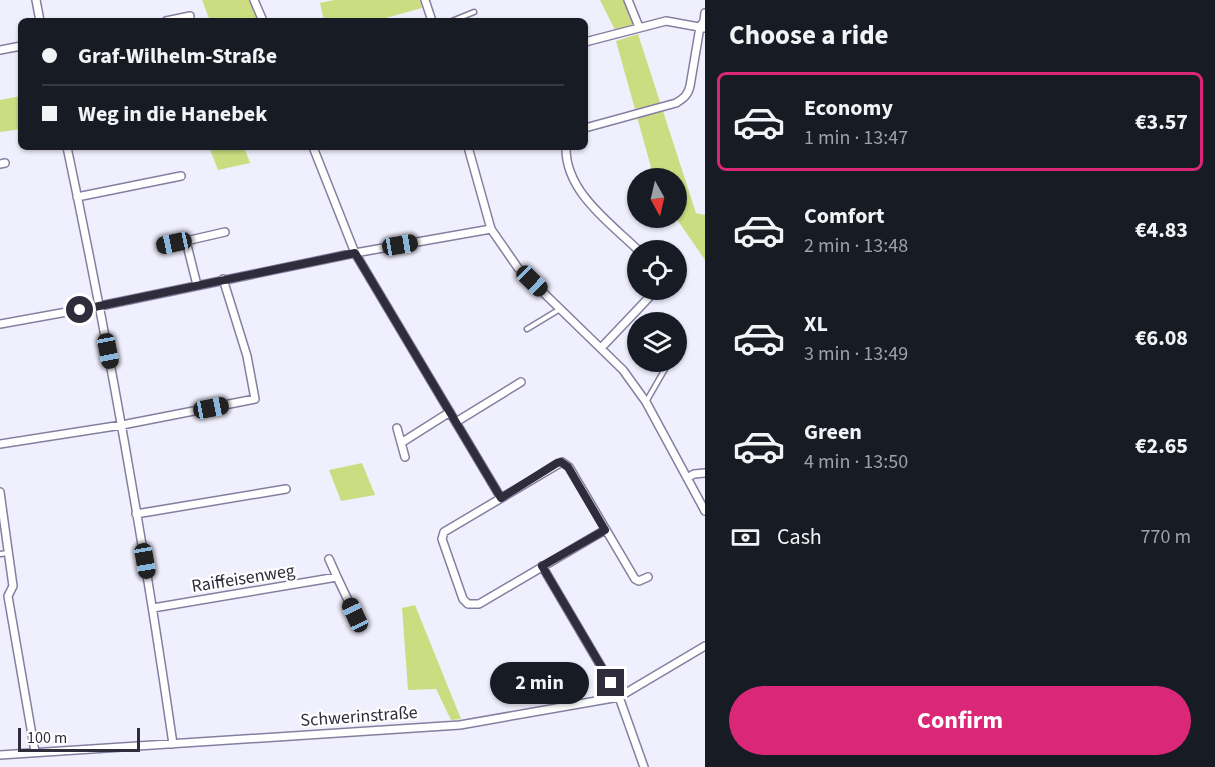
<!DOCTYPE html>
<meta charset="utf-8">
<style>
:root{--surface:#171b24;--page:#20242c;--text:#f1f3f6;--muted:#9ea1a6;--line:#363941;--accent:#db2777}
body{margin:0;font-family:"Source Sans 3",sans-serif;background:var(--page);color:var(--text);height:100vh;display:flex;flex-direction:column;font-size:22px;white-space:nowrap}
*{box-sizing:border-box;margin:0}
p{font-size:20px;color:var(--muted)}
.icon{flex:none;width:33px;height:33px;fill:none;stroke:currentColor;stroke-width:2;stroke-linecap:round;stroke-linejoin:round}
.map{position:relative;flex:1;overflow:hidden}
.drawer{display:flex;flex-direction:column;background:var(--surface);width:510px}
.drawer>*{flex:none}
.top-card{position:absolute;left:18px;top:18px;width:570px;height:132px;border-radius:9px;box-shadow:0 2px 4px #0004;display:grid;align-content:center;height:132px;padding:0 24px;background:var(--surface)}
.needle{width:39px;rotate:172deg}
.controls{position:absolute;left:627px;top:168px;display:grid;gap:12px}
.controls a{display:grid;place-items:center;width:60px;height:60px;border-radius:50%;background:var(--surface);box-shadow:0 2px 4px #0004;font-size:30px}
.scale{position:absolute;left:18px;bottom:15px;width:122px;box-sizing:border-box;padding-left:6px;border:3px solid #2f2d3b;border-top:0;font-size:16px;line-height:21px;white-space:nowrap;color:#2f2d3b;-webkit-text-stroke:4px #fefefe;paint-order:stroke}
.end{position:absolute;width:27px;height:27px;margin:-14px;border:8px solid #2f2d3b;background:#fff;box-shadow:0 0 0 3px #fff}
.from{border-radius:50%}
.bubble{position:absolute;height:42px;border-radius:21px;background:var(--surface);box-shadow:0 2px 4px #0004;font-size:20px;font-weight:700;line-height:42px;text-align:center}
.car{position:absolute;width:18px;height:36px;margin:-18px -9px;border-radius:8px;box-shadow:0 0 4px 2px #0007;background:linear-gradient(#222 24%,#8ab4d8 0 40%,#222 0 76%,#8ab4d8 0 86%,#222 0)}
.top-card b{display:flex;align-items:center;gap:21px;height:57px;font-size:22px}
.top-card b+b{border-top:2px solid var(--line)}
.top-card i{width:15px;height:15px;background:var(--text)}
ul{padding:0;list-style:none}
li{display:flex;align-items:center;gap:18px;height:99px;margin:0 12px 9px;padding:0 12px;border:3px solid transparent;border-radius:9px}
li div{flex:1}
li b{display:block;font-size:22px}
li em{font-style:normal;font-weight:700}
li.active{border-color:var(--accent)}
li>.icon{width:54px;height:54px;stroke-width:1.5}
h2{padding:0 24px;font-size:27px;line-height:72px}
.pay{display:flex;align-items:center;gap:15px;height:66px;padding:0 24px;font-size:22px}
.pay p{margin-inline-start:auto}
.button{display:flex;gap:12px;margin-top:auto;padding:12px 24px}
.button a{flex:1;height:69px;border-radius:36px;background:var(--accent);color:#fff;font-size:24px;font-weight:700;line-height:69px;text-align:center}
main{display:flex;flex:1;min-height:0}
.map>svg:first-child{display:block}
.green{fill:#ccdd81}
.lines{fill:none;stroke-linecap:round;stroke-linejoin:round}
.service-casing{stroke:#847fa0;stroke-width:7}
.minor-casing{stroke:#847fa0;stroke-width:10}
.service{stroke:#fff;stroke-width:4}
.minor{stroke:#fff;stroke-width:7}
.route{stroke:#2f2d3b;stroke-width:8}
.labels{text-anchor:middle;stroke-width:4.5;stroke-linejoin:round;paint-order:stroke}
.street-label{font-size:18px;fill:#2f2d3b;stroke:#fefefe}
</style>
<main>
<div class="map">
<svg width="705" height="767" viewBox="0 0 705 767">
<rect width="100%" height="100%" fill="#f0effd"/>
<path class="green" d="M202,0H251L258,18L250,21H210Z
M334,0H420L422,8L375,21H324L320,3Z
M600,0H625L634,24L615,30Z
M638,34L696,213L705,215V260L676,218V178H654L616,41Z
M21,96V129L0,132V100Z
M209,147H244L250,163L218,170Z
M362,463L375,495L341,501L329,470Z
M415,605L461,719L451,720L436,689L408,690L402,608Z"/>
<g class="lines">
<g class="service-casing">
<path id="service" d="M452,21L474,12
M527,329L560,309
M646,402L669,362
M0,554L8,553"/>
</g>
<g class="minor-casing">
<path id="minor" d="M36,0L40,21
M254,0L263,21
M425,0L432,21
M628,0L639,27
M166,21L190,16
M585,42L666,21L705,28
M0,50L21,46
M585,128L676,103C684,98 688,95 690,86L700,27L704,21L705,13
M67,147C109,345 144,544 173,744
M313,147L355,253L501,498
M468,147L491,229L518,268L623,370L646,402L705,511
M566,147C565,191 609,222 638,250
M0,164L5,163
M77,197L181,176
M162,246L186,241
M197,285L186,241L225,232
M0,324L100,306L355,253L491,229
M601,348L656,290
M456,422L521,382
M397,428L405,457
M401,443L450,412
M0,444L122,425L255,399L247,356L223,279
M687,478L694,474L705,473
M0,492L3,514H1
M3,514L13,586L8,596L35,752
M136,514L286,489
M605,530L479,604H468L463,599L442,539L444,532L562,462L569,467L635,579L639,581L648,577
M329,559L337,577
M542,566L619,697L644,767
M153,608L337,577L355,615
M0,755L460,725L619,697L705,646"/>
</g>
<use href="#service" class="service"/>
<use href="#minor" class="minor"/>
</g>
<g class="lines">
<path class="route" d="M80,310L355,253L501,498L557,463L561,462L568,467L605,530L542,566L611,683"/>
</g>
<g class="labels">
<g class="street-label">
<text transform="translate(243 578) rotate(-9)" y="6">Raiffeisenweg</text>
<text transform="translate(359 716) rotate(-4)" y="6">Schwerinstraße</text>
</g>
</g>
</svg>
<div class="controls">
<a><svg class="needle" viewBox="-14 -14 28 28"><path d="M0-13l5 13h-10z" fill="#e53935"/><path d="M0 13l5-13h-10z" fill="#9ea1a6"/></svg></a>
<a><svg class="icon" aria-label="locate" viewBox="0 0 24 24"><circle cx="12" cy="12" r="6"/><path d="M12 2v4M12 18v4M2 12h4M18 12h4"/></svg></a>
<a><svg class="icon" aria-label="layers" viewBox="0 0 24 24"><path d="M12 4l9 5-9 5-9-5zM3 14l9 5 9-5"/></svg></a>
</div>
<div class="scale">100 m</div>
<i class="end from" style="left:80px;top:310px"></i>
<i class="end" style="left:611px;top:683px"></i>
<div class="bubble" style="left:490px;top:662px;width:99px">2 min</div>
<i class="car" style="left:174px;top:243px;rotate:258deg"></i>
<i class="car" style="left:400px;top:245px;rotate:80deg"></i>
<i class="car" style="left:532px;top:281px;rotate:134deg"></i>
<i class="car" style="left:108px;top:351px;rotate:169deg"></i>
<i class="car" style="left:211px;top:408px;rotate:79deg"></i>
<i class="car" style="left:145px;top:561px;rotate:170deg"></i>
<i class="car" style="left:355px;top:615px;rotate:335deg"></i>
<div class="top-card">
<b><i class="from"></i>Graf-Wilhelm-Straße</b>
<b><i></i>Weg in die Hanebek</b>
</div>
</div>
<section class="drawer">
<h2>Choose a ride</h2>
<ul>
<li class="active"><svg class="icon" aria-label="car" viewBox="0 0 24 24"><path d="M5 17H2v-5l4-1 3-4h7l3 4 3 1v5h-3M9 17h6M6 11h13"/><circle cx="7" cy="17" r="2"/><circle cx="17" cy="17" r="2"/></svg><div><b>Economy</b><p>1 min · 13:47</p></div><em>€3.57</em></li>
<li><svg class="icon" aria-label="car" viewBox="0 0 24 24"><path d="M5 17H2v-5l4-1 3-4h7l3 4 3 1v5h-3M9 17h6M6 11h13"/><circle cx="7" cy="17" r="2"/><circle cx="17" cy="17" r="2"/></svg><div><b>Comfort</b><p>2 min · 13:48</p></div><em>€4.83</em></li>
<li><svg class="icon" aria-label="car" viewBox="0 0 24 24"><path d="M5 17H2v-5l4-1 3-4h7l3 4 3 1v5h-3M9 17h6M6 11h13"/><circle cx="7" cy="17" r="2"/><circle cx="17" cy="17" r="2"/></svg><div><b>XL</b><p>3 min · 13:49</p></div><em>€6.08</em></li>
<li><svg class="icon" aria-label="car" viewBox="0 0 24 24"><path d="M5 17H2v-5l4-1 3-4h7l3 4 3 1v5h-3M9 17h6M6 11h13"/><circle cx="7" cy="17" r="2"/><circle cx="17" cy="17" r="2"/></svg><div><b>Green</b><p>4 min · 13:50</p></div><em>€2.65</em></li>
</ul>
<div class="pay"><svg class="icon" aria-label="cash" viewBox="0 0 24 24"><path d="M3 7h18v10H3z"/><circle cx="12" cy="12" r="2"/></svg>Cash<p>770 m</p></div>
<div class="button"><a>Confirm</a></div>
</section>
</main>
